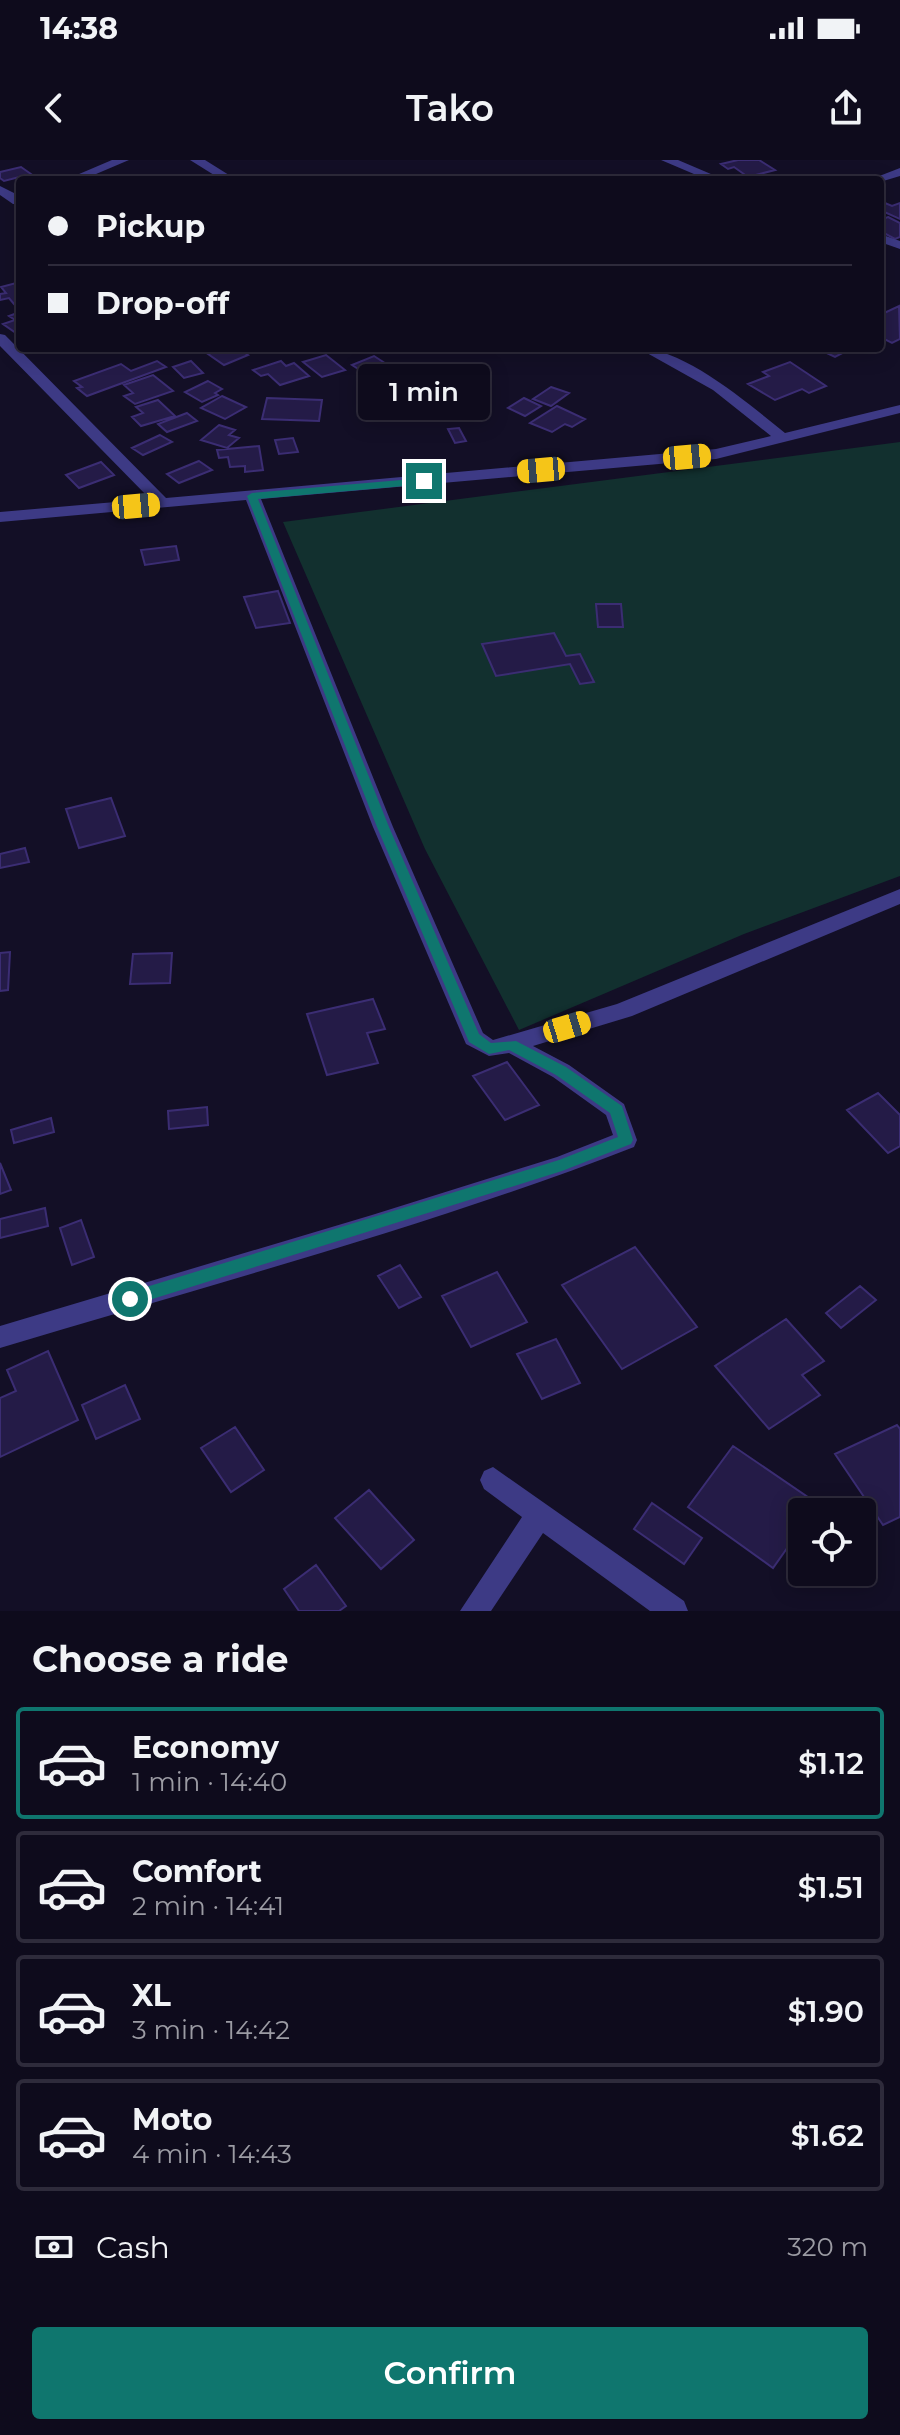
<!DOCTYPE html>
<meta charset="utf-8">
<style>
:root{--surface:#0e0b1c;--page:#1c1929;--text:#f1f3f6;--muted:#9b9ba3;--line:#2e2b3b;--accent:#0f766e}
body{margin:0;font-family:Montserrat,sans-serif;background:var(--page);color:var(--text);height:100vh;display:flex;flex-direction:column;font-size:30px;white-space:nowrap}
*{box-sizing:border-box;margin:0}
p{font-size:26px;color:var(--muted)}
.icon{flex:none;width:44px;height:44px;fill:none;stroke:currentColor;stroke-width:2;stroke-linecap:round;stroke-linejoin:round}
.map{position:relative;height:1451px;overflow:hidden}
.panel{display:flex;flex-direction:column;background:var(--surface);flex:1}
.panel>*{flex:none}
.top-card{position:absolute;left:16px;top:16px;width:868px;height:176px;border-radius:8px;box-shadow:0 4px 20px #0003,0 0 0 2px var(--line);display:grid;align-content:center;height:176px;padding:0 32px;background:var(--surface)}
.tools{position:absolute;left:788px;top:1338px;display:grid;gap:16px}
.tools a{display:grid;place-items:center;width:88px;height:88px;border-radius:8px;background:var(--surface);box-shadow:0 4px 20px #0003,0 0 0 2px var(--line);font-size:40px}
.end{position:absolute;width:36px;height:36px;margin:-18px;border:10px solid #0f766e;background:#fff;box-shadow:0 0 0 4px #fff}
.from{border-radius:50%}
.bubble{position:absolute;height:56px;border-radius:8px;background:var(--surface);box-shadow:0 4px 20px #0003,0 0 0 2px var(--line);font-size:26px;font-weight:600;line-height:56px;text-align:center}
.car{position:absolute;width:24px;height:48px;margin:-24px -12px;border-radius:10px;box-shadow:0 0 6px 2px #0007;background:linear-gradient(#f5c518 24%,#345 0 40%,#f5c518 0 76%,#345 0 86%,#f5c518 0)}
.top-card b{display:flex;align-items:center;gap:28px;height:76px;font-size:30px}
.top-card b+b{border-top:2px solid var(--line)}
.top-card i{width:20px;height:20px;background:var(--text)}
ul{padding:0;list-style:none}
li{display:flex;align-items:center;gap:24px;height:112px;margin:0 16px 12px;padding:0 16px;border:4px solid var(--line);border-radius:8px}
li div{flex:1}
li b{display:block;font-size:30px}
li em{font-style:normal;font-weight:600}
li.active{border-color:var(--accent)}
li>.icon{width:72px;height:72px;stroke-width:1.5}
h2{padding:0 32px;font-size:36px;line-height:96px}
.pay{display:flex;align-items:center;gap:20px;height:88px;padding:0 32px;font-size:30px}
.pay p{margin-inline-start:auto}
.button{display:flex;gap:16px;margin-top:auto;padding:16px 32px}
.button a{flex:1;height:92px;border-radius:8px;background:var(--accent);color:#fff;font-size:32px;font-weight:600;line-height:92px;text-align:center}
.status{display:flex;justify-content:space-between;align-items:center;height:56px;padding:0 40px;background:var(--surface);direction:ltr}
.status svg{height:22px;fill:currentColor}
header{display:flex;justify-content:space-between;align-items:center;height:104px;padding:0 32px;background:var(--surface);font-size:36px;font-weight:600}
.map>svg:first-child{display:block}
.green{fill:#12302f}
.building{fill:#241b47;stroke:#3b2d73;stroke-width:2}
.lines{fill:none;stroke-linecap:round;stroke-linejoin:round}
.minor{fill:#3d3a85;fill-rule:evenodd}
.route{fill:#0f766e}
</style>
<div class="status"><b>14:38</b><svg viewBox="0 0 49 12"><path d="M0 12V9h3v3zM5 12V6h3v6zM10 12V3h3v9zM15 12V0h3v12zM26 1h20v11H26zM47 4h2v5h-2z"/></svg></div>
<header><svg class="icon" aria-label="back" viewBox="0 0 24 24"><path d="M15 5l-7 7 7 7"/></svg>Tako<svg class="icon" aria-label="share" viewBox="0 0 24 24"><path d="M12 15V3M7 8l5-5 5 5M5 13v7h14v-7"/></svg></header>
<div class="map">
<svg width="900" height="1451" viewBox="0 0 900 1451">
<rect width="100%" height="100%" fill="#130f26"/>
<path class="green" d="M900,282V716L744,774L519,870L425,689L283,362Z"/>
<path class="building" d="M738,0H759L775,10L748,17L734,7L728,9L721,4Z
M21,7L31,14L4,21L0,18V12Z
M880,41L892,46L900,43V59L880,50Z
M888,57L900,63V77L895,79L880,71V60Z
M20,122V142L14,144L9,138L0,140V134L6,133L1,127Z
M899,146L900,179L892,183L880,177V155Z
M20,152V171L16,173L3,164L15,160L9,156Z
M224,188H237L248,195L224,205L208,194Z
M816,188H852L835,197Z
M326,195L345,210L322,217L303,202Z
M374,196L391,207L395,206L409,214L378,227L363,218L369,216L352,205Z
M157,201L166,207L87,236L77,228L82,227L74,221L121,204L131,211Z
M191,201L203,213L184,218L173,207Z
M281,201L286,206L294,203L309,216L280,225L268,214L261,216L253,210Z
M790,202L826,226L809,233L802,229L775,240L748,224L769,216L763,212Z
M153,215L173,231L135,244L124,236L133,233L124,225Z
M208,221L222,229L215,233L218,235L202,242L185,232Z
M410,221L417,229L393,234L386,226Z
M551,227L569,233L551,246L533,239Z
M436,231L453,250L428,256L421,248L413,249L403,238Z
M222,236L246,247L225,259L201,248Z
M267,238L322,240L319,261L262,259Z
M524,238L541,246L525,256L508,248Z
M158,240L175,256L141,266L132,257L143,253L136,247Z
M557,246L585,259L572,267L565,264L552,272L530,263Z
M187,253L197,261L167,272L158,264Z
M219,265L235,270L229,275L239,278L227,288L201,280Z
M459,268L466,281L455,283L448,269Z
M160,275L172,282L143,295L132,288Z
M293,278L298,292L279,294L275,280Z
M259,286L263,310L245,312V306L230,307L228,297L219,298L217,290Z
M199,301L212,310L179,323L167,314Z
M101,302L114,315L79,328L66,315Z
M176,386L179,400L145,405L141,390Z
M278,431L290,463L256,468L244,437Z
M596,444H621L623,467H598Z
M554,473L566,496L580,494L594,522L580,524L570,504L496,516L482,484Z
M111,638L125,676L79,688L66,649Z
M25,688L29,702L0,708V694Z
M10,792L8,830L0,831V793Z
M172,793L170,823L130,824L133,794Z
M373,839L385,869L367,873L378,903L327,915L307,854Z
M507,902L539,945L505,960L473,916Z
M878,933L900,955V986L888,993L847,950Z
M207,947L208,965L169,969L168,951Z
M51,958L54,972L14,983L11,970Z
M0,1003L11,1030L0,1034Z
M45,1048L48,1066L0,1078V1059Z
M81,1060L94,1097L72,1105L60,1068Z
M635,1087L697,1167L622,1209L562,1125Z
M400,1105L421,1137L399,1148L378,1116Z
M497,1112L527,1162L471,1187L442,1136Z
M860,1126L876,1140L841,1168L826,1153Z
M786,1159L824,1201L802,1215L820,1235L769,1269L715,1206Z
M556,1179L580,1223L542,1239L517,1194Z
M48,1191L78,1260L0,1297V1238L16,1231L7,1210Z
M125,1225L140,1259L96,1279L82,1245Z
M897,1265L900,1269V1357L883,1365L835,1294Z
M235,1267L264,1310L231,1332L201,1288Z
M733,1286L818,1344L812,1352H802V1367L773,1408L688,1347Z
M369,1330L414,1380L381,1409L335,1358Z
M652,1343L702,1378L684,1404L634,1369Z
M316,1405L346,1446L339,1451H299L284,1429Z"/>
<g class="lines">
<path class="minor" d="M112,0H129L82,20H65Z
M190,0H205L237,20H222Z
M661,0H678L725,20H708Z
M900,8V16L880,22L869,20Z
M0,26L20,36V44H13L0,35Z
M880,74L900,81V89L880,82Z
M0,174L5,175L166,338L716,289L771,276L713,230L638,188C684,188 749,244 785,273L900,245V253L716,299L261,339L393,667L483,873L493,880L617,844L900,729V744L632,856L533,886L569,905L624,944L637,980L634,987C429,1067 211,1124 0,1188V1166L372,1055L557,997L613,975L606,955L553,917L509,893L489,896L466,884L373,667L246,340L0,362V352L150,339L0,186Z
M493,1307L684,1441L688,1451H650L543,1373L491,1451H460L522,1357L484,1329L480,1320L484,1311Z"/>
</g>
<path class="route" d="M424,318L427,319V324L258,339L389,667L479,874L491,883L516,881L566,907L622,946L633,980L631,984L562,1011L130,1146L122,1139L130,1132L559,1000L618,977L610,953L556,915L509,890L489,894L469,882L377,667L247,336L252,333Z"/>
</svg>
<div class="tools">
<a><svg class="icon" aria-label="locate" viewBox="0 0 24 24"><circle cx="12" cy="12" r="6"/><path d="M12 2v4M12 18v4M2 12h4M18 12h4"/></svg></a>
</div>
<i class="end from" style="left:130px;top:1139px"></i>
<i class="end" style="left:424px;top:321px"></i>
<div class="bubble" style="left:358px;top:204px;width:132px">1 min</div>
<i class="car" style="left:687px;top:297px;rotate:85deg"></i>
<i class="car" style="left:541px;top:310px;rotate:265deg"></i>
<i class="car" style="left:136px;top:346px;rotate:85deg"></i>
<i class="car" style="left:567px;top:867px;rotate:73deg"></i>
<div class="top-card">
<b><i class="from"></i>Pickup</b>
<b><i></i>Drop-off</b>
</div>
</div>
<section class="panel">
<h2>Choose a ride</h2>
<ul>
<li class="active"><svg class="icon" aria-label="car" viewBox="0 0 24 24"><path d="M5 17H2v-5l4-1 3-4h7l3 4 3 1v5h-3M9 17h6M6 11h13"/><circle cx="7" cy="17" r="2"/><circle cx="17" cy="17" r="2"/></svg><div><b>Economy</b><p>1 min · 14:40</p></div><em>$1.12</em></li>
<li><svg class="icon" aria-label="car" viewBox="0 0 24 24"><path d="M5 17H2v-5l4-1 3-4h7l3 4 3 1v5h-3M9 17h6M6 11h13"/><circle cx="7" cy="17" r="2"/><circle cx="17" cy="17" r="2"/></svg><div><b>Comfort</b><p>2 min · 14:41</p></div><em>$1.51</em></li>
<li><svg class="icon" aria-label="car" viewBox="0 0 24 24"><path d="M5 17H2v-5l4-1 3-4h7l3 4 3 1v5h-3M9 17h6M6 11h13"/><circle cx="7" cy="17" r="2"/><circle cx="17" cy="17" r="2"/></svg><div><b>XL</b><p>3 min · 14:42</p></div><em>$1.90</em></li>
<li><svg class="icon" aria-label="car" viewBox="0 0 24 24"><path d="M5 17H2v-5l4-1 3-4h7l3 4 3 1v5h-3M9 17h6M6 11h13"/><circle cx="7" cy="17" r="2"/><circle cx="17" cy="17" r="2"/></svg><div><b>Moto</b><p>4 min · 14:43</p></div><em>$1.62</em></li>
</ul>
<div class="pay"><svg class="icon" aria-label="cash" viewBox="0 0 24 24"><path d="M3 7h18v10H3z"/><circle cx="12" cy="12" r="2"/></svg>Cash<p>320 m</p></div>
<div class="button"><a>Confirm</a></div>
</section>
